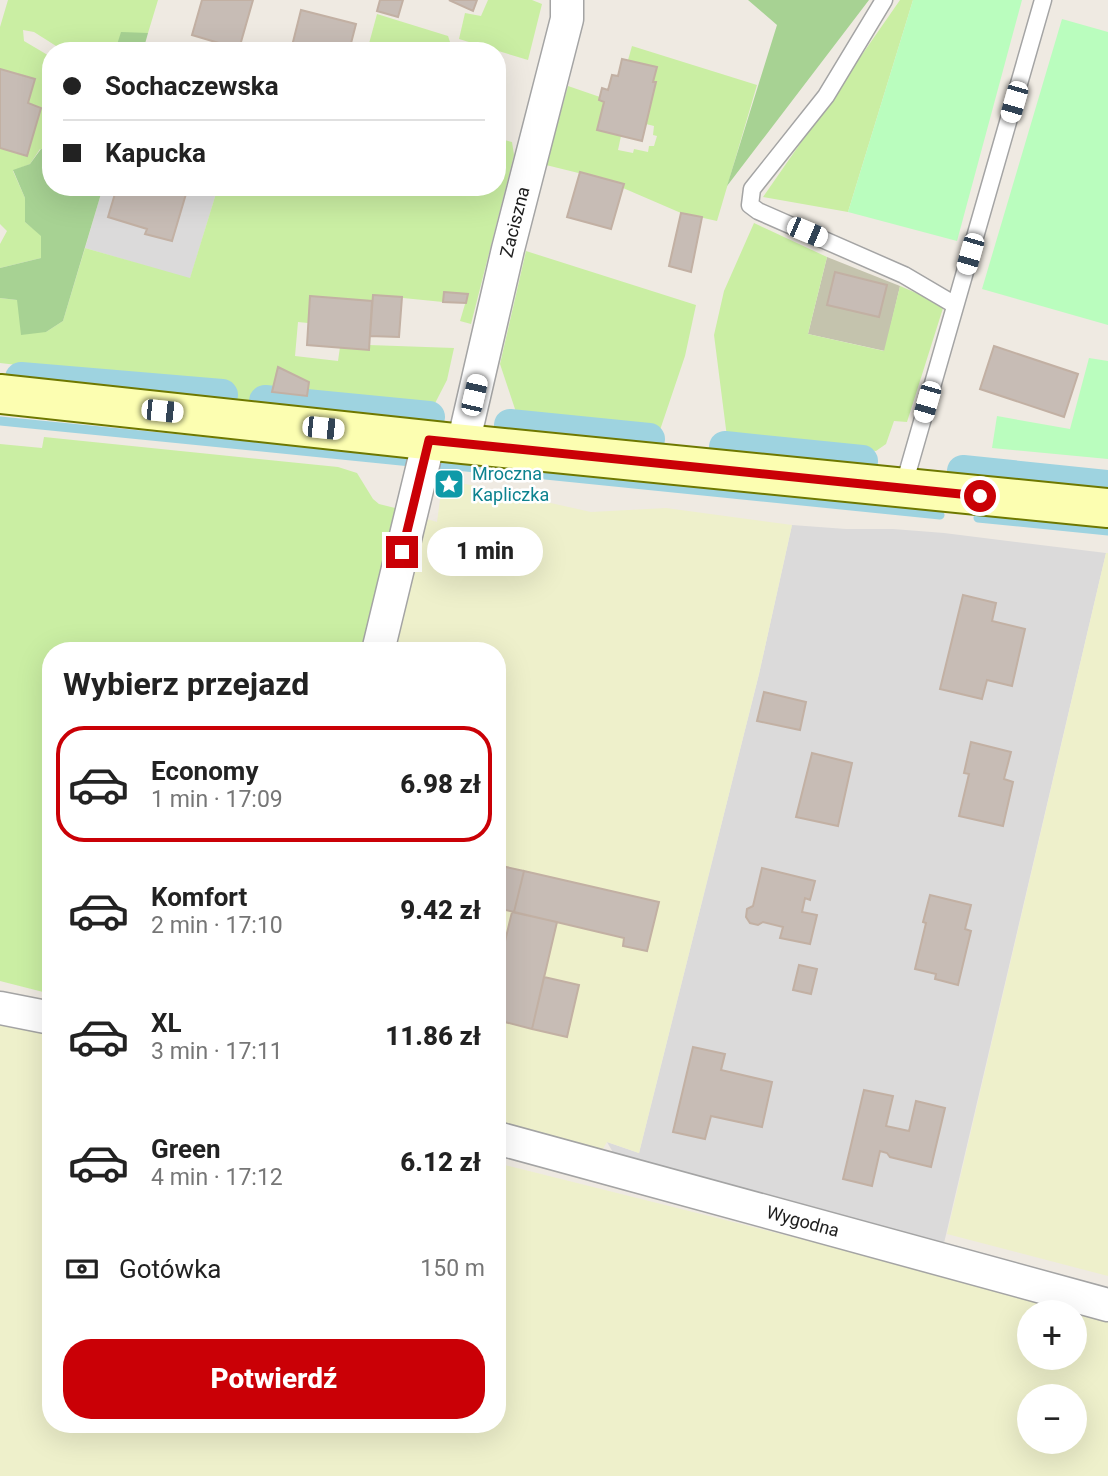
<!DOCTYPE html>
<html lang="pl">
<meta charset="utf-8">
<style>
:root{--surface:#fff;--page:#f6f6f6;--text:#222;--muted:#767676;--line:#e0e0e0;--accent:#ca0006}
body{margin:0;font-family:Roboto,sans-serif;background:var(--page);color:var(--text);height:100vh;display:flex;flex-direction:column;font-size:26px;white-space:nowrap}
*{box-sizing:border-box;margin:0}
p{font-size:23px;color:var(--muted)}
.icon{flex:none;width:38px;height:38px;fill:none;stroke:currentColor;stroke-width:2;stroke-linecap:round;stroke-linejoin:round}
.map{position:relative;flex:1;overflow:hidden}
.sheet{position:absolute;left:42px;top:642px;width:464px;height:791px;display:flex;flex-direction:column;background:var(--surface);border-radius:28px;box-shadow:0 7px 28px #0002}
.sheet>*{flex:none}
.hud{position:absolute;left:42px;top:42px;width:464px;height:154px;border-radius:28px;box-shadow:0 7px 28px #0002;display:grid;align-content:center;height:154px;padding:0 21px;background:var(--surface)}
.fabs{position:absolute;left:1017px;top:1300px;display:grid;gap:14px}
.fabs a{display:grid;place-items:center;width:70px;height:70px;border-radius:50%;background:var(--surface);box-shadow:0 7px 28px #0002;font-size:35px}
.end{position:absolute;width:32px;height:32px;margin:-16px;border:9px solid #ca0006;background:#fff;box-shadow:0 0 0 4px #fff}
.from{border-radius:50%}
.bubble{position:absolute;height:49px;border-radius:24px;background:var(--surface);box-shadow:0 7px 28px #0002;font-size:23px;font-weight:800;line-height:49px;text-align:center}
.car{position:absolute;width:21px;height:42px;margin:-21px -10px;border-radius:9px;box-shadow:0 0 5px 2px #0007;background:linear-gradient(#fff 24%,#345 0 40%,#fff 0 76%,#345 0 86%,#fff 0)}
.hud b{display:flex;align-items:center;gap:24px;height:66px;font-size:26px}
.hud b+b{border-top:2px solid var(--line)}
.hud i{width:18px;height:18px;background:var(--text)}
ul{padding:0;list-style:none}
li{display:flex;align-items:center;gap:21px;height:116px;margin:0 14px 10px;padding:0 7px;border:4px solid transparent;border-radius:28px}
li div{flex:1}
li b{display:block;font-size:26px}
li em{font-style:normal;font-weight:800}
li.active{border-color:var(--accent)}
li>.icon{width:63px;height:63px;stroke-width:1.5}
h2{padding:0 21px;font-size:32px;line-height:84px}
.pay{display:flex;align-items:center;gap:18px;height:77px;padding:0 21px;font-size:26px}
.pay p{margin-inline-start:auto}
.action{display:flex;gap:14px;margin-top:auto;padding:14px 21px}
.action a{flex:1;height:80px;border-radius:28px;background:var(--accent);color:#fff;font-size:28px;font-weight:800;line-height:80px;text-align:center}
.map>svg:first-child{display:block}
.residential{fill:#dbdada}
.construction{fill:#c4c3ad}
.farmland{fill:#eef0cb;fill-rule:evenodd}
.grass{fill:#caeea3}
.forest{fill:#a7d293}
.park{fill:#bafdbe}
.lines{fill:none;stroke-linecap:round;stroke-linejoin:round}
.stream{stroke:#9ed3e0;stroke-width:9}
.canal{stroke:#9ed3e0;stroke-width:32}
.building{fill:#c7bcb5;stroke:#c2b0a3;stroke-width:2}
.lane-casing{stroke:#a4a4a4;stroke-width:19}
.street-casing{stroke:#a4a4a4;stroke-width:35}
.secondary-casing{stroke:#6e7800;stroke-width:42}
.lane{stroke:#fff;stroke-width:16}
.street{stroke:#fff;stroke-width:32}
.secondary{stroke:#fcfeb1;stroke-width:38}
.route{stroke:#ca0006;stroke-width:9}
.labels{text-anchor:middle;stroke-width:5;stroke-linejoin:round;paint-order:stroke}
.street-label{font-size:18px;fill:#1d1d1d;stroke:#fff}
.culture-label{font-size:18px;fill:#0d838f;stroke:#fff;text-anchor:start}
</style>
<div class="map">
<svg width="1108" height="1476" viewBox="0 0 1108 1476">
<rect width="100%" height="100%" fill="#efeae2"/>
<path class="residential" d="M103,187H218L190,279L85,248Z
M792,525L846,529H893L944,533L1106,553L937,1273L634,1189L607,1142L639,1153L759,674Z"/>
<path class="construction" d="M827,257L900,286L885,351L808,334Z"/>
<path class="farmland" d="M461,483L591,512L666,508L792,525L759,674L639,1153L607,1142L600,1154L497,1126V651H395L427,519L437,522L441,492L459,494Z
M1106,553H1108V1276L947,1234Z
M0,1021L51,1032V1424H497V1163L1108,1316V1476H0ZM1029,1312H1074V1358H1029ZM1029,1396H1074V1442H1029Z"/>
<path class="grass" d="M8,0H158L148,33H122L115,51H64L34,32L23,30L24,41L51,57V151L40,149L30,164L13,171L25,198V222L41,235V258L0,268V244L7,231L0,224V27Z
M488,0H532L542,4L528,60L459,39L465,13L481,16Z
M900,0H913L848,212L763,197Z
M377,14L448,36L450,42L469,51H367Z
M632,46L757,85L717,221L681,213L623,188V184L546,165L568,86L600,97L599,100L604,102L621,136L618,150L633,153L634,149L648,152L649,146H654L657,136L653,135L654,126L646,124L656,83L653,82L656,68L628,60Z
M497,138L512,142L514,155L471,324L460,321L468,294L445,292L443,302L373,295L372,301L311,296L308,323L298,322L295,356L338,361L340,347L369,349V345L454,348L447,380L431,411L307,396L309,382L279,367L269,407L25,383L26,366L0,363V298L17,300L46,332L63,321L85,248L190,278L218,187H497Z
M754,223L827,257L808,334L884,351L900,286L944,305L907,422L894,421L886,444L876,451L727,437L714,335L724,291Z
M526,251L696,305L685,356L660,430L517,415L500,364Z
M44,437L338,467L357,473L373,499L379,504L403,510L361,651H51V994L0,981V444L42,448Z"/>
<path class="forest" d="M748,0H869L727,186L777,25Z
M121,32L148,33L143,51H115Z
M41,149L51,151V187H103L63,321L46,332L21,335L17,300L0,298V268L41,258V236L25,222V198L13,170L30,164Z"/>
<path class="park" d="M913,0H1022L957,241L848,212Z
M1062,19L1108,32V325L982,289Z
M1089,358L1108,361V459L992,448L997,416L1070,429Z"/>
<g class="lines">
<path class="stream" d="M0,421L411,462
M436,464L940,515
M978,518L1108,531"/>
<path class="canal" d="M21,378L222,395
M265,401L429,417
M510,425L649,439
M725,447L862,461
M963,471L1108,486"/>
</g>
<path class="building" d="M202,0H253L239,49L192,35Z
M380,0H403L398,17L377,11Z
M449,0H477L473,11Z
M301,10L356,24L349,51L291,50Z
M622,59L657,67L653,82H656L642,141L597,130L604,102L599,100L602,88L608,90L612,75L618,76Z
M0,69L35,79L28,103L41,108L27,156L0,148Z
M580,172L624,184L611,229L567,217Z
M117,187H164L186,194L172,241L145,234L147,229L108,217Z
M681,213L702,217L691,272L669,266Z
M835,272L887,285L879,317L827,305Z
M444,292L468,294L466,303L443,302Z
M373,295L402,297L399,337L370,336Z
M310,296L372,301L369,350L307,345Z
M994,346L1078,374L1064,417L980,389Z
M278,367L309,382L307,396L272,392Z
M963,595L996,603L992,621L1025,629L1012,686L987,680L982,699L940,689Z
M764,692L806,702L800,730L757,721Z
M971,742L1011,752L1004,779L1013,782L1003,826L959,816L969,774L964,773Z
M812,753L852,763L838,826L796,817Z
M497,865L524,871L514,912L497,908Z
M762,868L815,881L810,900L805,898L802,912L817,915L810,944L780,938L783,927L763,922L758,925L750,923L746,917L747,909L753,906Z
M524,871L659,902L647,951L623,946L624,938L514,912Z
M930,895L971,905L965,929L971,931L958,985L935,979L936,974L915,969L926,923L923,922Z
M512,912L557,922L532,1029L497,1020V975Z
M799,965L817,969L811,994L793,990Z
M544,977L579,985L567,1037L532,1029Z
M693,1047L725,1054L721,1070L772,1082L762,1127L711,1116L705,1139L673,1132Z
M864,1090L893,1096L886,1126L909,1131L916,1101L945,1108L931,1167L890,1157L887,1153L880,1151L872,1186L843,1179Z"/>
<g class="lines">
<g class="lane-casing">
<path id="lane" d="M884,0L826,96L752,189L750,205L758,211L904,275L955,305
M903,488L1043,0"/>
</g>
<g class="street-casing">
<g id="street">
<path id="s1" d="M463,444L508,249L567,19V0"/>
<path d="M378,651L429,440"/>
<path d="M0,1008L51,1018"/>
<path id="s2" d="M497,1138L1108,1305"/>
</g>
</g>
<g class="secondary-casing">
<path id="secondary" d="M0,394L463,444L1108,508"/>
</g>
<use href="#lane" class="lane"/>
<use href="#street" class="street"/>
<use href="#secondary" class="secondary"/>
</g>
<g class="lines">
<path class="route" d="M402,552L429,440L980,496"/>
</g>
<defs>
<g id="sight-square" transform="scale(1.575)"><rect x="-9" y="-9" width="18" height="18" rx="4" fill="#0f9aa8" stroke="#fff"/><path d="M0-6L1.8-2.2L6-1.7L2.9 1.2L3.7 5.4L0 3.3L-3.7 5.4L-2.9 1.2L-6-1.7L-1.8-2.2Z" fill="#fff"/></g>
</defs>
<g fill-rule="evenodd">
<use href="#sight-square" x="449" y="484"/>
</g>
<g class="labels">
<g class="street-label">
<text dy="6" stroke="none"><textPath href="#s1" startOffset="228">Zaciszna</textPath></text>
<text dy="6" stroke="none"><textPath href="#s2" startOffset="317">Wygodna</textPath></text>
</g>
<g class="culture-label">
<text x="472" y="480">Mroczna<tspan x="472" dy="21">Kapliczka</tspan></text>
</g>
</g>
</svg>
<div class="fabs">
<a>+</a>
<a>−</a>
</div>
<i class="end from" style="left:980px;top:496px"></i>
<i class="end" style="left:402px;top:552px"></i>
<div class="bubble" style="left:427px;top:527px;width:116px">1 min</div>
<i class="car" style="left:1014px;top:102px;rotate:196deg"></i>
<i class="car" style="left:807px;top:232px;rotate:113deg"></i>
<i class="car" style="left:970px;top:254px;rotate:196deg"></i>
<i class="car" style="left:474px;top:395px;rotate:13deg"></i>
<i class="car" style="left:927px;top:402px;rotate:196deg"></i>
<i class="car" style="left:162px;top:411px;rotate:96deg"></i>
<i class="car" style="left:323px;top:428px;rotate:96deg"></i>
<div class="hud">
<b><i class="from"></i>Sochaczewska</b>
<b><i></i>Kapucka</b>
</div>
<section class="sheet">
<h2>Wybierz przejazd</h2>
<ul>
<li class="active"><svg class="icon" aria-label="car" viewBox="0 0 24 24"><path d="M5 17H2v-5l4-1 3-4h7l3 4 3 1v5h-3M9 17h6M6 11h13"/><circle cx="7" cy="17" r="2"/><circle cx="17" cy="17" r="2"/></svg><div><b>Economy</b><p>1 min · 17:09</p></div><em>6.98 zł</em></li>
<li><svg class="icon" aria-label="car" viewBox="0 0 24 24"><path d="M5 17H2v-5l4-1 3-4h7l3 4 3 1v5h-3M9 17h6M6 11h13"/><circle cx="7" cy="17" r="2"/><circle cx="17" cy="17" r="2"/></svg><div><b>Komfort</b><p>2 min · 17:10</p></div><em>9.42 zł</em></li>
<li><svg class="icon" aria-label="car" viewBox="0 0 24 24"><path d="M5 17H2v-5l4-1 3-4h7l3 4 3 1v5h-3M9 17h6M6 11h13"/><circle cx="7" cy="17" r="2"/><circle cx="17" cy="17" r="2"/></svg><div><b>XL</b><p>3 min · 17:11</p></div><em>11.86 zł</em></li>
<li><svg class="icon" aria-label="car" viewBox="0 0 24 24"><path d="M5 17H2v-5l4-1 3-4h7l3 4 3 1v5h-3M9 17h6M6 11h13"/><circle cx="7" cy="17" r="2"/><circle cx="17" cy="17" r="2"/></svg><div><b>Green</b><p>4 min · 17:12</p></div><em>6.12 zł</em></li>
</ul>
<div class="pay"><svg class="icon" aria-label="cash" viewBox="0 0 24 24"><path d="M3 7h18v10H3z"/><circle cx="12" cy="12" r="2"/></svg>Gotówka<p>150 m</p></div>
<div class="action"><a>Potwierdź</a></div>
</section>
</div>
